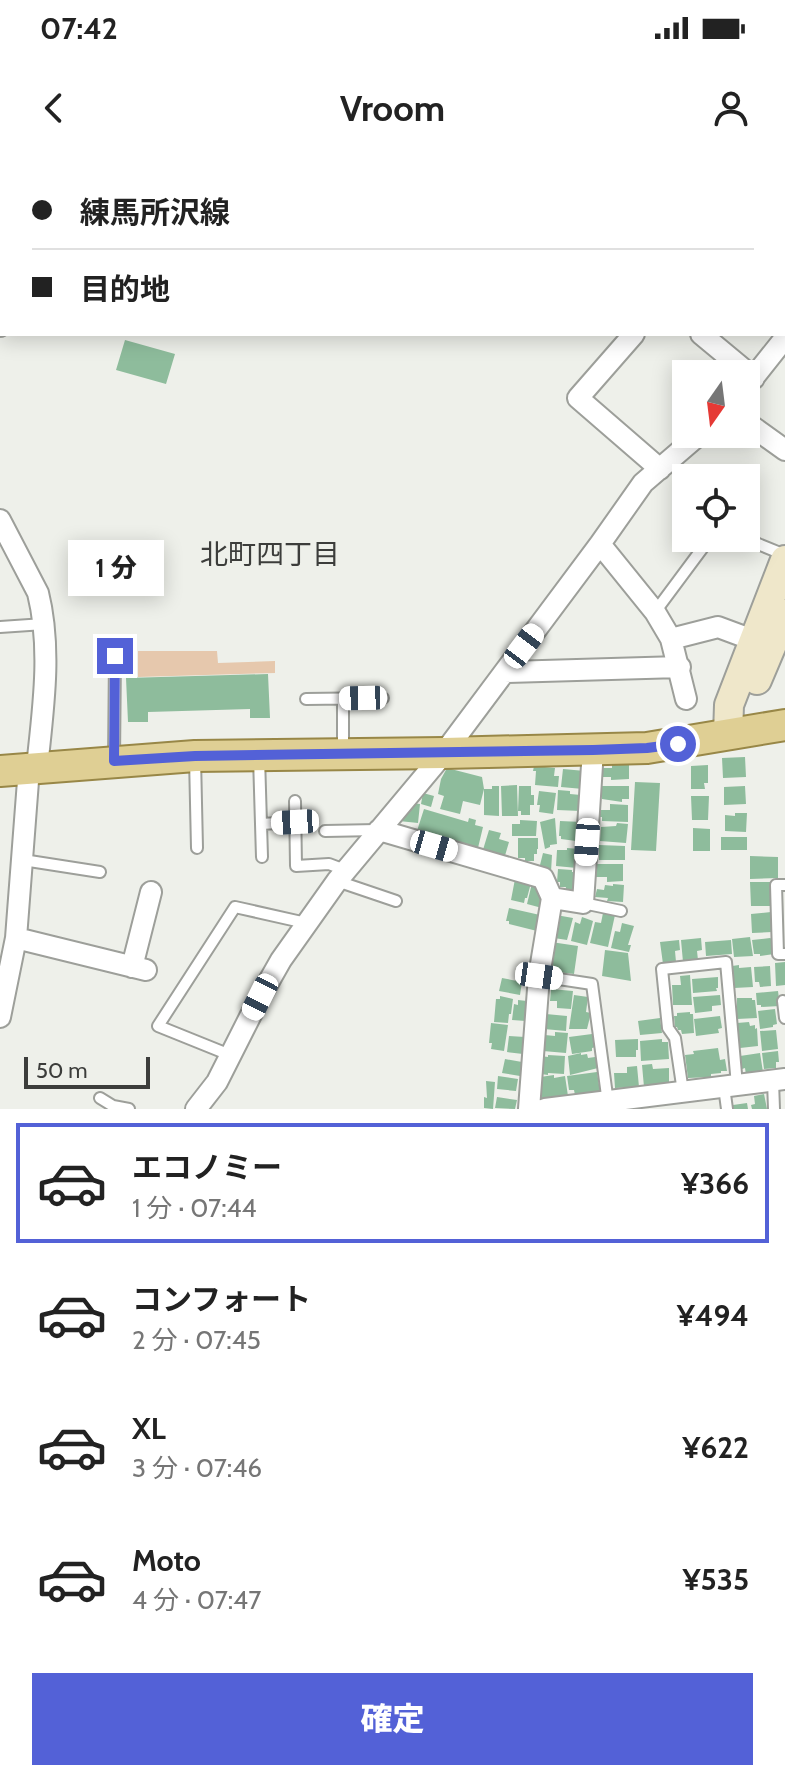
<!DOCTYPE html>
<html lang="ja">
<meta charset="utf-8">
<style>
:root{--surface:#fff;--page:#f2f2f2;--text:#222;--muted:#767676;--line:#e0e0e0;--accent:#5361d7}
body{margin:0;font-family:Cabin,"Noto Sans JP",sans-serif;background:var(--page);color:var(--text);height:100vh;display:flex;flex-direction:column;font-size:30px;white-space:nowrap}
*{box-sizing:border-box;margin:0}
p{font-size:26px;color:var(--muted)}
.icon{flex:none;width:44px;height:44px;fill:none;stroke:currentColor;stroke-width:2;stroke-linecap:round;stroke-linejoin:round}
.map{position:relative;height:949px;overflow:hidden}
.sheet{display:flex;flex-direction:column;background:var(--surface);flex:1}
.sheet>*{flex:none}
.guide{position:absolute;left:0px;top:0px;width:786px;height:176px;box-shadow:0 4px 20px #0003;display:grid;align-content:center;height:176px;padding:0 32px;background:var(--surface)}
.needle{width:52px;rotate:194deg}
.controls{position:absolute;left:672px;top:200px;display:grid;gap:16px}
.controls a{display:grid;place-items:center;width:88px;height:88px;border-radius:0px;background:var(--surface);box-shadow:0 4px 20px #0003;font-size:40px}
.scale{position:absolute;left:24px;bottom:20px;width:126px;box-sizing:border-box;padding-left:8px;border:4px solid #3c3d3b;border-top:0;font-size:22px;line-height:28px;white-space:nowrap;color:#3c3d3b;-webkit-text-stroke:6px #eef0ea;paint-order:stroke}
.end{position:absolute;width:36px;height:36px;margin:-18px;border:10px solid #5361d7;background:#fff;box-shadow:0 0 0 4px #fff}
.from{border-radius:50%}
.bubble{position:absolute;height:56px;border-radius:0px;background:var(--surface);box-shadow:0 4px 20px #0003;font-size:26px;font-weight:800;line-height:56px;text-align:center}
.car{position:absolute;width:24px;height:48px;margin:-24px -12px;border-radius:10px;box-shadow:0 0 6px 2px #0007;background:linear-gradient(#fff 24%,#345 0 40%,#fff 0 76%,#345 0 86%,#fff 0)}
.guide b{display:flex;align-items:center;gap:28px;height:76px;font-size:30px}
.guide b+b{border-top:2px solid var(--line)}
.guide i{width:20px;height:20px;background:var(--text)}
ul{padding:14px 0 0;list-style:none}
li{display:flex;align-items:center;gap:24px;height:120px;margin:0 16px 12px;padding:0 16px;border:4px solid transparent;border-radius:0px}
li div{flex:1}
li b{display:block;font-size:30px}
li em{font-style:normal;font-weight:800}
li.current{border-color:var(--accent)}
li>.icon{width:72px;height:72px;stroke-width:1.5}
.button{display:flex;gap:16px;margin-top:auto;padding:16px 32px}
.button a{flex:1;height:92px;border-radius:0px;background:var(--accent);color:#fff;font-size:32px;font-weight:800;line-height:92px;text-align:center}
.status{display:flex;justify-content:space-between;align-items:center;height:56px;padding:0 40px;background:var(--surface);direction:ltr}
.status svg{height:22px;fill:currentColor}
header{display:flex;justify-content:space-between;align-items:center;height:104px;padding:0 32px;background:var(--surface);font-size:36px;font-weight:800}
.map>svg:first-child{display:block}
.green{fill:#e6c8ad}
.building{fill:#8ebc9c}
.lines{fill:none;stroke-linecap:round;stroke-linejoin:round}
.service-casing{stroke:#9d9f9a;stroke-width:14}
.minor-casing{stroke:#9d9f9a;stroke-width:24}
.secondary-casing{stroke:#9d9f9a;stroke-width:32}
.primary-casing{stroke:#988747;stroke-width:34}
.service{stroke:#fff;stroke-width:10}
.minor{stroke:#fff;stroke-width:20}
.secondary{stroke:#efe7ca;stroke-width:28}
.primary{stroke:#dfcf94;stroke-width:30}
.route{stroke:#5361d7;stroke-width:10}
.labels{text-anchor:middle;stroke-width:7;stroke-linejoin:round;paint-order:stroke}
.neighbourhood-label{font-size:28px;fill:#3c3d3b;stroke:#eef0ea}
</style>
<div class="status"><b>07:42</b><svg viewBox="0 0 49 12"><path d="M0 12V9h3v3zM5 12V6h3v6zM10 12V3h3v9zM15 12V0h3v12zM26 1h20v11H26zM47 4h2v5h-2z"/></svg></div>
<header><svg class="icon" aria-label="back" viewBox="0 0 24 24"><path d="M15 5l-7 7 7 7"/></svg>Vroom<svg class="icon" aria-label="person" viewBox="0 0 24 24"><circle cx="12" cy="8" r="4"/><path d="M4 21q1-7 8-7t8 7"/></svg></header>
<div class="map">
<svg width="785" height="949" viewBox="0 0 785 949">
<rect width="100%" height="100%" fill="#eef0ea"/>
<path class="green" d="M138,491H217L218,503L275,501V513L138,517Z"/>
<path class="building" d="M125,180L175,194L166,224L116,210Z
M268,514L270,558H250V549L148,552V562H128L126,518Z
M745,597L746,617L723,618L722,598Z
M612,605H629V619L611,620V617H602V608H612Z
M708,605V623H704L705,629H691V606Z
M534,606L555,608L554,616H559L558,627L535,625L536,611H533Z
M447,608L482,617L484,629L480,645L463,641L460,654L440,649L444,636L438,634L441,619Z
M563,609L585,611L583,629L561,627Z
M635,622L660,623L656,691L631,690Z
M517,625L518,656H502L501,626Z
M492,626H499V656L484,655V629H492Z
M519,626H531V635H534V645H530V655H521V651H518Z
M602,626H629V639H622V642L602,639Z
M745,626L746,644L724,645V627Z
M558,630L570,631V634L581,635V651L557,650Z
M539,631L556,633L553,654L539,652L540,645H537Z
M423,633L434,636L431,647L421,644Z
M691,636H709L708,660H692Z
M411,643L420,644L418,663L399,661L406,650H410Z
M610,644L628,645V662L602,661V657H598V650H610Z
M424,649L468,662L469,658L476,660L475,665L483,667L477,692L416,674Z
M735,653H747L746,672L725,671V655L735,656Z
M555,658L557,684L550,685V687L545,689L540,662Z
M520,660L537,661L536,676H512V664H520Z
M560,661L582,662V678H576V681L561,679V676H559Z
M617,663L628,664L626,683L600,681L601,667L616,666Z
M693,668L710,669V691H693Z
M489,670L501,673L499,679L509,682L504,699L482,693Z
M721,677H747V690H721Z
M518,678H538V689H537V694H534V701H525V698H518Z
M599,685L625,686V700H599Z
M567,688L580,689L577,708L556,706L557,690H567Z
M543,693L552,695L551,712L539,709Z
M750,696L778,697V718L750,719Z
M596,704H623V721L607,722V717H596Z
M558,709L572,710V712H577L576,732L565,731L566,727H560V722H557Z
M515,719L531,723L527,738H525L524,743L511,740Z
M750,722H771V746H751Z
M532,723L544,729L542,748L527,744Z
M613,724L624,725L623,742L607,741L608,738L595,737L597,729L604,730L605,725L613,726Z
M509,748L540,755L537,771L509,764V761H506Z
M771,752L772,772L752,773L751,754Z
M603,753L615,755L608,787L590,783L595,762L601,763Z
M556,755L573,758L567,780L554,778Z
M582,757L593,761L587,785L571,781L575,762L580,764Z
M622,763L634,766L628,785H631L629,792L611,788L615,771L620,772Z
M750,777L753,796L734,797L732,779Z
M701,778L702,790L697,791L698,800L683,802L681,780Z
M770,778L772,779L774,794L760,796V794H754L752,780Z
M679,780L680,790L675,791L676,802L663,804L660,782Z
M731,780L732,794L706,796L705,782Z
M551,782L578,786L574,814L550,811Z
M605,790L628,793L631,821L602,816Z
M785,802V825L776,826L775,803Z
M739,805V808L751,807L753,827L734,828L732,806Z
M770,806L771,826L760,827L759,822H755L754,807Z
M690,815L692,845H673L672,825H681L680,816Z
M718,817V828H716L717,831L693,833L692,819Z
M502,818L522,822L520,835L499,831Z
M551,829L573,831L571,849L557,848V841H550Z
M778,831L780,846L761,847V845H757L756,833Z
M574,835L588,837L586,852L591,853L587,869H569Z
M720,835L721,845L712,846V851L695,853L693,837Z
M500,836L513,839L511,854H509L508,863L494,862L496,839H500Z
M737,838H752V840H755L757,858L737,859Z
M518,840L527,841L526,861L512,860L514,844L518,845Z
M775,849L777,864L773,865V867L760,869L758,851Z
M690,852V854H693L694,873L682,874L681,870H678L677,867H675L674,856H677V853Z
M546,854L567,856L566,871L544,869Z
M720,856L722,868L718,869L719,873L696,876L694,859Z
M660,858L662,873L640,875L638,861Z
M749,862L750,866L755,865V869L757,868L758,886L740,888L737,863Z
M491,863L508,865L504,891L491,889L492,883H489Z
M776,870L778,889L762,891L760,871Z
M555,872L568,873L566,893L543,891L545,875L555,876Z
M592,874V877H594L596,887L592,888V891L572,894L569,877Z
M509,876L525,877L523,894L507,892Z
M638,879V890H636V897H616L615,880Z
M662,879V882H668L669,899L641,901L640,881Z
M718,888L720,900L725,899L727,911H721V913L711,914V917L688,918L685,895L694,894L693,891Z
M778,891L779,902H776V908L764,909L762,893Z
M581,893V895L587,894L588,898L595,897L598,908L570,915L568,896Z
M760,893L763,912L746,915L745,908L742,909L740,896Z
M548,895L565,896L564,914L548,913V915L541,914V896L548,897Z
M505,899L522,902L520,916L502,913Z
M652,904L653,909L669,908V925L644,927L642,905Z
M637,906L639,927L615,928L614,913H627V907Z
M597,912L600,931L575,935L574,930H569L567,916Z
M554,915V918L565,916L568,936L540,939L538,927H541L540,917Z
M498,916L518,919L516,931L497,929Z
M486,921L495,922L493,949L484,948V937L487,938Z
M764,934L767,949H752L751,945L755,944L754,936Z
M497,937L517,940L515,949L495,948Z
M747,943L748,949H733V945Z"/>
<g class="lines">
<g class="service-casing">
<path id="service" d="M51,0L108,2
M32,2L34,0
M784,62H785
M746,376L758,384L785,395
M655,452L710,378
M0,467L44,464
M306,539L383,538
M343,539V592
M259,597L262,697
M195,598L197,688
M114,599L115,496
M295,641L296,706L329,704L345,710
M261,664L295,662
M325,671L377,670
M23,700L100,712
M337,721L396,741
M785,725H776L778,794H785
M583,743L621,751
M539,816L592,824L608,943
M783,841L785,858
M230,895L158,866L235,747L306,763
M773,921L774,949
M724,927L727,949
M683,932L675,878L668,868L662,809L726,802L737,925
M100,938L113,946L129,949"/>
</g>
<g class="minor-casing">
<path id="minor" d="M437,0L440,2
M471,2V0
M0,50H2
M0,166L2,159
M634,174L578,238L660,309
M701,174L754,218
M746,227L785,178
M746,262L785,290
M0,360L38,433C52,489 43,550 37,607
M600,384L655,452L671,479L686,539
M671,479L718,467L753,480
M505,512L680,507
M379,670L543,718L552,738L539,816L529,949
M552,738L583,743L593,590
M16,778L146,810
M132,807L151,732
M0,857L16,778L29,608
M196,949L217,922L260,837L281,800L337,721L444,593L600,384L643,323L700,274
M545,949L785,919"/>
</g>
<g class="secondary-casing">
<path id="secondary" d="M757,520L785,454
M728,575L729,545L785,400"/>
</g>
<g class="primary-casing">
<path id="primary" d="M0,611L195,596L444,593L647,588L785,565"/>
</g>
<use href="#service" class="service"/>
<use href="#minor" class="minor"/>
<use href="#secondary" class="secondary"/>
<use href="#primary" class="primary"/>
</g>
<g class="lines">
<path class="route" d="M115,496L114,601L195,596L593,590L647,588L678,584"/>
</g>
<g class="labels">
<g class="neighbourhood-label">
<text x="270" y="404">北町四丁目</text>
</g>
</g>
</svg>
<div class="controls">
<a><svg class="needle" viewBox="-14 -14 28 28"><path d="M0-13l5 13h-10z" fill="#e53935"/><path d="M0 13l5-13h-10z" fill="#767676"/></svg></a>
<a><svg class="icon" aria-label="locate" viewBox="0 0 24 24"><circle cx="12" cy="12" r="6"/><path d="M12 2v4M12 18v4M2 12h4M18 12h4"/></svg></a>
</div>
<div class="scale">50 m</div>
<i class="end from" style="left:678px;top:584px"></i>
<i class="end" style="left:115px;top:496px"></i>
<div class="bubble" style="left:68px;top:380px;width:96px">1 分</div>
<i class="car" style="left:524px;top:486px;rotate:37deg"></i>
<i class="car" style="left:363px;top:538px;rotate:269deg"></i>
<i class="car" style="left:295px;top:662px;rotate:267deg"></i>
<i class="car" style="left:587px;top:682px;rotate:184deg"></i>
<i class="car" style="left:434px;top:686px;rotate:106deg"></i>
<i class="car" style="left:539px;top:816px;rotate:98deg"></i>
<i class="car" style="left:260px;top:837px;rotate:207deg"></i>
<div class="guide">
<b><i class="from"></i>練馬所沢線</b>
<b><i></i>目的地</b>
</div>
</div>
<section class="sheet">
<ul>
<li class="current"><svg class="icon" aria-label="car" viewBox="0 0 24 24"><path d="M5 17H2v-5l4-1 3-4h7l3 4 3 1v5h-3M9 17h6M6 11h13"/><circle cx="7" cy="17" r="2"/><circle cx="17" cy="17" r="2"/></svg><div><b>エコノミー</b><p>1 分 · 07:44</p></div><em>¥366</em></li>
<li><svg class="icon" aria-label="car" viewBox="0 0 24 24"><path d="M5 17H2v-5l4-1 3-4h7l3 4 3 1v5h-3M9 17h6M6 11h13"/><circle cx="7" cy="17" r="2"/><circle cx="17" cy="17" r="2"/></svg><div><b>コンフォート</b><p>2 分 · 07:45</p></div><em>¥494</em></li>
<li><svg class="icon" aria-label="car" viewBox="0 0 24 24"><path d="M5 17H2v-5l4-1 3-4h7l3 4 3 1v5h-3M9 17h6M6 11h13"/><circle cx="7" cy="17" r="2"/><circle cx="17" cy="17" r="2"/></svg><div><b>XL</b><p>3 分 · 07:46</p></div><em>¥622</em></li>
<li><svg class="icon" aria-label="car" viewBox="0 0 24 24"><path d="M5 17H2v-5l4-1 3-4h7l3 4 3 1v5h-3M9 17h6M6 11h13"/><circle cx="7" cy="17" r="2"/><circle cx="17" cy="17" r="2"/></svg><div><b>Moto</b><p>4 分 · 07:47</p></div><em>¥535</em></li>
</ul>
<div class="button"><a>確定</a></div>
</section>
